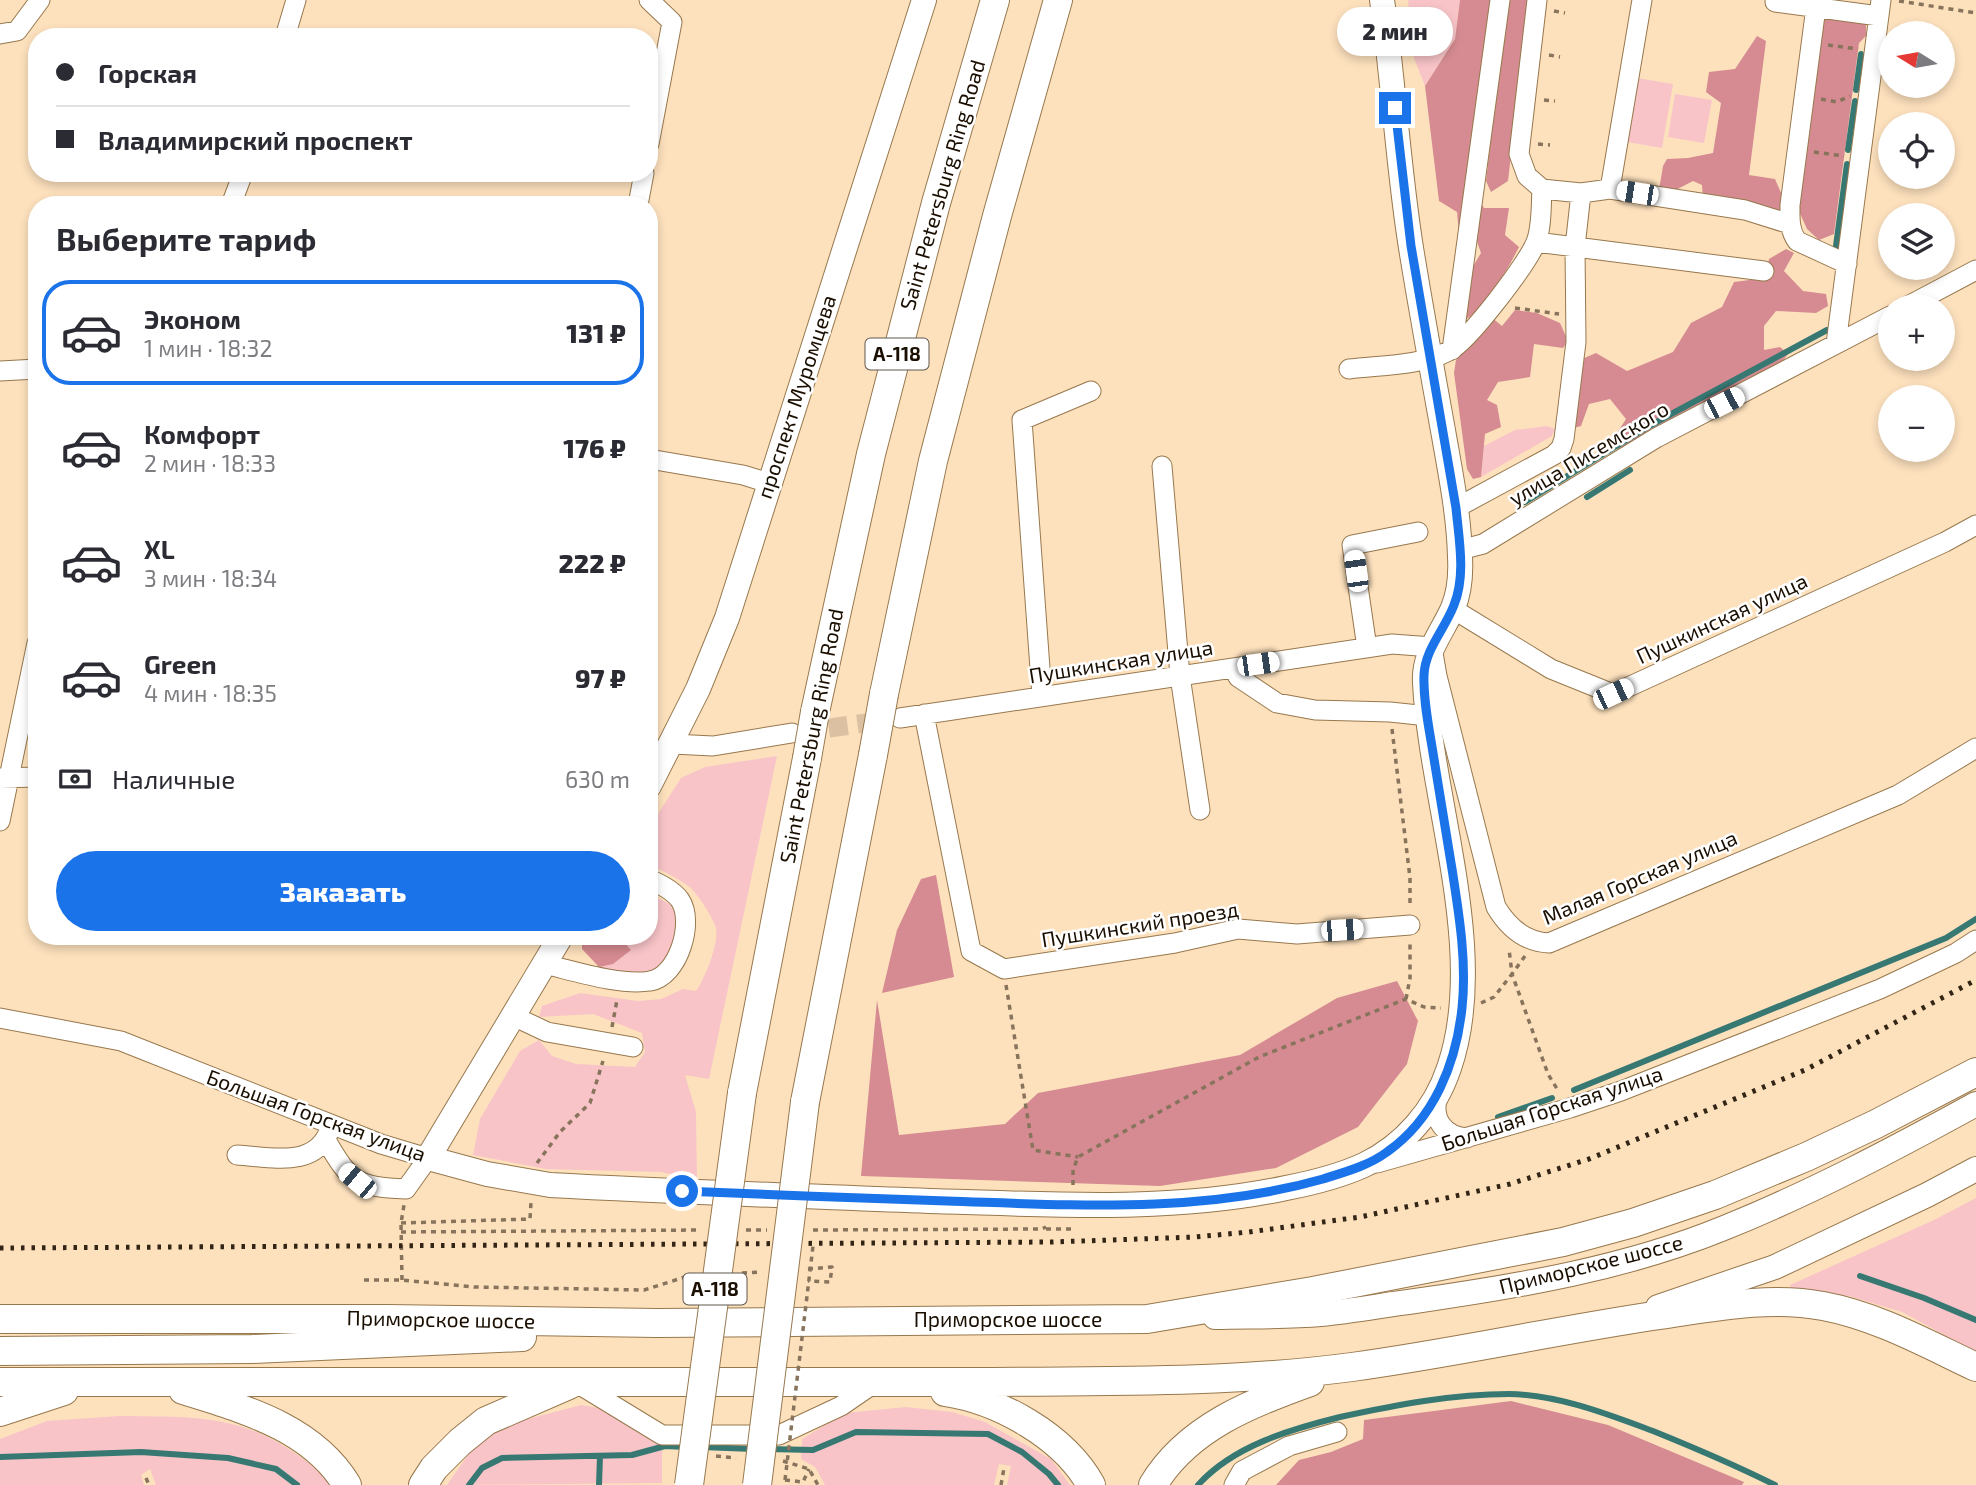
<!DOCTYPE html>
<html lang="ru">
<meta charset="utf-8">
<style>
:root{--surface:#fff;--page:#f2f2f3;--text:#2b2b33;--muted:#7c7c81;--line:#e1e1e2;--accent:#1a73e8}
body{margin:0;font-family:"Exo 2",sans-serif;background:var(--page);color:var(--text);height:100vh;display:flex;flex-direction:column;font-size:26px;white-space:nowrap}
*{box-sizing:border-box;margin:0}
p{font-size:23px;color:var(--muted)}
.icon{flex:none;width:38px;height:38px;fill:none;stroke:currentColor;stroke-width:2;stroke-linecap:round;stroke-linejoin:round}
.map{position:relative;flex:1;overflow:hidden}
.details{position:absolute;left:28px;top:196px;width:630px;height:749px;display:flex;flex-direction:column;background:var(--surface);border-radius:28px;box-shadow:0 4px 10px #0003}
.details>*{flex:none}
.banner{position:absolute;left:28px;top:28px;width:630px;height:154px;border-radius:28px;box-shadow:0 4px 10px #0003;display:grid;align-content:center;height:154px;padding:0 28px;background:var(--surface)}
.needle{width:46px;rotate:281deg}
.fabs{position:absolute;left:1878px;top:21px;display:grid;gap:14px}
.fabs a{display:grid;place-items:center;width:77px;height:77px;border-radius:50%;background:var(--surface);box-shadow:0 4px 10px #0003;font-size:35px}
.end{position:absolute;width:32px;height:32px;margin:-16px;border:9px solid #1a73e8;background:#fff;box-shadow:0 0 0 4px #fff}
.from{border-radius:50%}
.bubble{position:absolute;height:49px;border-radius:24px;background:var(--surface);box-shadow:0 4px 10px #0003;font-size:23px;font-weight:800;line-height:49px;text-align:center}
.car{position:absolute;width:21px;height:42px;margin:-21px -10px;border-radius:9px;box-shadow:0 0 5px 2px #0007;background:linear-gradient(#fff 24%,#345 0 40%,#fff 0 76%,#345 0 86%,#fff 0)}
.banner b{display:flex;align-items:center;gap:24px;height:66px;font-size:26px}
.banner b+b{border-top:2px solid var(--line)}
.banner i{width:18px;height:18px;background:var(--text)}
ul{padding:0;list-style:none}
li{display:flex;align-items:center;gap:21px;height:105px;margin:0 14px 10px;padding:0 14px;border:4px solid transparent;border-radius:28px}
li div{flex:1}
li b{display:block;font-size:26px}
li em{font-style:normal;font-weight:800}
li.on{border-color:var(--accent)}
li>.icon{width:63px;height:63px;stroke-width:1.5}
h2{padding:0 28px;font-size:32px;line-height:84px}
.pay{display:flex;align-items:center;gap:18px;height:77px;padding:0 28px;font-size:26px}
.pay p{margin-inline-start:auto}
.button{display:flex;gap:14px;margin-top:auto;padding:14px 28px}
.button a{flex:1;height:80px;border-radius:42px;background:var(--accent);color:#fff;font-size:28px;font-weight:800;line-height:80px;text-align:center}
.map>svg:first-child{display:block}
.green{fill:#f8c4c8}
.forest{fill:#d58b91}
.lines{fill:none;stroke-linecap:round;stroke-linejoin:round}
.stream{stroke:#377873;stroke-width:6}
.minor-tunnel{stroke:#dbc1a1;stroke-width:19;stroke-dasharray:19 10;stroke-linecap:butt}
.minor-casing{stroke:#97784d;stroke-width:21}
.major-casing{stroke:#97784d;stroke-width:26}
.highway-casing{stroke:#97784d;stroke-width:30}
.path{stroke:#88745c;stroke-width:3.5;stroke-dasharray:5 5;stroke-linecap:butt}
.minor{stroke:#fff;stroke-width:19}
.major{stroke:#fff;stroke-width:24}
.highway{stroke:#fff;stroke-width:28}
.rail{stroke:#322515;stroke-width:5;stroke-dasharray:3.5 7;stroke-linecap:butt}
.highway-bridge-casing{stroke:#97784d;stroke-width:30;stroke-linecap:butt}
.path-bridge{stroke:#88745c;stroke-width:3.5;stroke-dasharray:5 5;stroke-linecap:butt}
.highway-bridge{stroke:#fff;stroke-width:28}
.route{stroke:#1a73e8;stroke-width:9}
.labels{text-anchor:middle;stroke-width:5;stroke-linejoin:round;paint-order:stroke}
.shield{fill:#fff;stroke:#5f564d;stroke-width:2}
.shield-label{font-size:19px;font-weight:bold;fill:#1a0e01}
.street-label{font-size:21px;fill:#1a0e01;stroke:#fff}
</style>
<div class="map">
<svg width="1976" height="1485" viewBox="0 0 1976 1485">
<rect width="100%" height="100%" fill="#fde1bd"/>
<path class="green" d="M1408,0H1460L1455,39L1425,86L1414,58Z
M1637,78L1673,84L1662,148L1627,142Z
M1675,94L1712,100L1704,143L1668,137Z
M1547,426L1555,429L1552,436L1481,477L1484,446L1515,430Z
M777,756L709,1079L685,1075L696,1112L697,1180L661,1172L546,1169L473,1155L480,1119L520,1051L539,1040L552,1056L576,1064L635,1067L645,1052L642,1033L593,1014L539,1017L542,1006L580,993L638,1001L661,999L683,989L696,991C705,978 719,944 716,928C713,918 697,892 688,886C677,877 662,871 649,864V828L681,778L705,767Z
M649,894L670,904L679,921C675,934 673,951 666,963C652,985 619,972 599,967L613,963L630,949L619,936H649Z
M1976,1198V1352L1902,1312L1849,1296L1792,1290L1790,1285L1934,1220Z
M581,1405L612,1410L662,1442V1483L447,1485L472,1449L505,1425Z
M906,1407L952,1412L985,1422L1051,1459L1070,1485H1007L1011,1466L999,1464L994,1485H825L815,1467L801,1459L802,1439L845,1413Z
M119,1416C187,1417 241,1413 299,1456C312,1465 321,1472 330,1485H156L150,1469L141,1475L144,1485H0V1439L47,1421Z"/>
<path class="forest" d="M1460,0H1492L1468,181L1484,208H1509L1505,235L1519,247C1506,272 1488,305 1464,321L1466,278L1481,253L1475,236L1459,235L1457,212L1439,201L1425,86L1455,39Z
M1507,0H1529L1508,181L1491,192L1486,181Z
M1827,13L1866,22V36L1859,43L1834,234L1819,240L1807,229L1798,209L1823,20Z
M1757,36L1766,41L1749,175L1775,179L1785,202L1778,213L1703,199L1702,185L1693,181L1668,194L1659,190L1663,166L1667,159L1688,158L1713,153L1721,103L1706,92L1709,72L1735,69Z
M1786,249L1794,253L1784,271L1803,291L1826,294L1828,306L1816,313L1776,311L1764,326V350L1780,347L1788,354L1781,363L1620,450L1610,444L1626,419L1610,399L1589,404L1581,426L1574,428L1582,359L1596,353L1627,371L1673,352L1691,323L1722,307L1734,282L1765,278L1769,259Z
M1515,310L1537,313L1560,323L1568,341L1563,348L1534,344L1530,377L1498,382L1487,400L1497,405L1501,427L1485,434L1481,477L1473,479L1467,469L1454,373L1456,360L1491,317L1502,326Z
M936,875L954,977L882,993L897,930L921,879Z
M582,936H619L631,950L613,964L599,967L582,949Z
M1397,981L1418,1021L1407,1064L1358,1127L1276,1168L1160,1186L861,1176L877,1000L899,1135L1005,1124L1038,1093L1240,1055L1337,998Z
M1511,1401L1608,1425L1744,1482L1742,1485H1276L1299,1460L1331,1452L1363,1439L1364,1420Z"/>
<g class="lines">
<path class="stream" d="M1856,90L1861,54
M1848,150L1855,101
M1836,246L1847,164
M1587,497L1630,470
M1525,502L1649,426L1827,330
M1574,1090L1946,938L1976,919
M1498,1117L1552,1098
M1860,1276L1924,1298L1976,1320
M701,1447L753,1449
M767,1449L813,1450L856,1432L988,1434L1022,1452L1049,1474L1058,1485
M0,1457L141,1452L228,1458L276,1469L297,1485
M469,1485L482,1468L502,1458L632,1455L665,1446L686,1447
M599,1485L600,1456
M1198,1485C1233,1446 1291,1429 1340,1417C1396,1405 1452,1394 1509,1394C1559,1395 1607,1414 1653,1431C1695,1448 1735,1465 1775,1485"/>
<path class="minor-tunnel" d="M800,732L888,720"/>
<g class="minor-casing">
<path id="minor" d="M649,0L672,22L649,144
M1537,0L1519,154L1527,176L1542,189L1581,193L1610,189L1745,210L1790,224
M1775,2L1879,16
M1816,7L1790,205C1790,218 1789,230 1797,241L1847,264
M0,34L17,31L40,0
M285,37L296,0
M1610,189L1642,0
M231,205L243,173
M638,205L644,173
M1536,242L1764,271
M1908,306L1976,270
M1836,344L1881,0
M1452,350L1500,0
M1349,369C1381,365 1420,366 1449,351C1468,342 1528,263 1536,242C1542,227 1541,205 1542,189
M0,371L37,369
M649,459L743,475L769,483
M1162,466L1180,676L1200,810
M1456,508L1554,455L1561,448L1564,439L1576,342L1575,247L1581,193
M1460,550L1483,544L1656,438L1890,316
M1453,609L1551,669L1613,694L1945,542L1976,525
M1367,648L1352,545L1418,532
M1234,668L1238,677L1277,703L1315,710L1390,712L1428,716
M1042,696L1022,420L1091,391
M924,714L971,951L1004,969L1175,943L1238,929L1297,934L1410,925
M900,718L1392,644L1432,647L1437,676L1496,907C1508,927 1525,942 1549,943L1898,795L1976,748
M672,744L713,746L792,733
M0,778L37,777
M0,821L37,643
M544,964C574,971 621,986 650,981C678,977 695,922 680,900C673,890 660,884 649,879
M513,1016L547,1032L633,1047
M0,1018L121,1041L381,1144L428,1158L406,1189C357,1187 350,1182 326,1140
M1438,1095C1431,1118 1443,1136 1467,1138
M237,1155C272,1157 316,1169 330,1129
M1377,1163L1570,1108L1621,1091L1880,989L1956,953L1976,940
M575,1382L662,1435H779L841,1406L876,1382
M1234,1485L1242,1471L1289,1446L1337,1432"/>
</g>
<g class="major-casing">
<path id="major" d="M649,786L698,689L727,618L924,0
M561,936L428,1158L487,1174L550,1185C676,1192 803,1196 929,1201C1047,1204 1169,1213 1286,1188C1312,1183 1340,1176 1364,1165C1404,1146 1435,1110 1449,1068C1489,952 1431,802 1425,683C1423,654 1442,633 1453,608C1460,591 1461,575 1460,557C1459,516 1451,476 1444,436C1433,375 1422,315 1412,254C1398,170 1394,84 1382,0
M1658,1307L1775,1267L1927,1195L1976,1169
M1215,1317C1250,1316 1286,1317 1321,1314C1352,1311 1384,1305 1415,1301C1520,1286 1626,1268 1724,1228C1811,1193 1894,1149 1976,1104"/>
</g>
<g class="highway-casing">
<path id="highway" d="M884,694L933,461L997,216L1058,0
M815,712L871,454L936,203L995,0
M742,1093L807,758
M805,1102L873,755
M0,1319H387L657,1323L1147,1319L1313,1291L1563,1242L1633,1223L1715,1195L1806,1157L1876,1124L1976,1072
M0,1351L252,1349L522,1337
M0,1382H987C1108,1381 1231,1383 1352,1367C1455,1353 1557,1330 1660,1315C1715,1307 1769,1296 1823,1306C1877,1316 1927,1344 1976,1367
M183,1390C243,1409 312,1427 347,1485
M945,1392C999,1400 1064,1436 1091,1485
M0,1412L64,1391
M423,1485L434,1468L460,1442L486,1421L569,1385
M1153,1485C1187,1428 1251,1403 1310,1382"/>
</g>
<path class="path" d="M1899,1L1976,13
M1554,11L1565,13
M1828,45L1858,49
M1549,55L1560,57
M1821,99L1837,102L1850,96
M1544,100L1555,101
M1538,144L1550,145
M1814,152L1844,156
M1515,308L1559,314
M1392,729L1410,878V906
M1525,956L1512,974L1548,1074L1559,1092
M1006,985L1033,1150L1078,1157
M1406,999L1410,978V942
M1481,1003L1494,997L1512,974L1509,949
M612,1027L617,1000
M537,1163L560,1132L590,1103L603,1061
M1073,1185V1170L1078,1157L1259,1057L1406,999L1424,1007L1441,1008
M401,1223L530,1219L531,1202
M1046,1229H1073V1226
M746,1230H767
M813,1230L1041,1229L1046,1227
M401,1232L700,1230
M808,1269L832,1267L830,1282L808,1281
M742,1273L762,1272
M364,1280H402L474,1287L644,1290L685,1277L696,1276
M402,1280L401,1223L404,1205
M716,1456L736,1458
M783,1461L809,1469L818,1485
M146,1478L149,1485
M785,1480L803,1482L809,1469
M1001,1485L1004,1468"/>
<use href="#minor" class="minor"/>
<use href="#major" class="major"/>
<use href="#highway" class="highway"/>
<path class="rail" d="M0,1248L1053,1242L1195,1237L1249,1232L1360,1217L1510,1184L1589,1159L1805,1070L1976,980"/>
<g class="highway-bridge-casing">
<path id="highway-bridge" d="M873,755L884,694
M807,758L815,712
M689,1485L742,1093
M757,1485L805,1102"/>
</g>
<path class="path-bridge" d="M785,1480L813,1246"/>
<use href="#highway-bridge" class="highway-bridge"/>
</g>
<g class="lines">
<path class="route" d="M682,1191C770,1195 859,1198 947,1201C1072,1205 1201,1214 1323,1179C1345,1172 1368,1166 1387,1152C1434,1119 1456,1064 1462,1008C1467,962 1459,914 1452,869C1446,832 1440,795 1434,759C1430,732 1423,703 1424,675C1425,649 1445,629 1454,605C1466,575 1459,540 1456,508L1411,246L1395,108"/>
</g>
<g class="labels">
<g class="shield">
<rect x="865.5" y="338.5" width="63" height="31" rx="5"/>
<rect x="683.5" y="1273.5" width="63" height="31" rx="5"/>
</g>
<g class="shield-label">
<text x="897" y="361">А-118</text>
<text x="715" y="1296">А-118</text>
</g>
<g class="street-label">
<text transform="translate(943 185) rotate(-74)" y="7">Saint Petersburg Ring Road</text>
<text transform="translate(797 397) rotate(-72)" y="7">проспект Муромцева</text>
<text transform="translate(1589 454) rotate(-31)" y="7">улица Писемского</text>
<text transform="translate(1722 619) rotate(-25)" y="7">Пушкинская улица</text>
<text transform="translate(1121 662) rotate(-9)" y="7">Пушкинская улица</text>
<text transform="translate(812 736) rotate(-79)" y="7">Saint Petersburg Ring Road</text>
<text transform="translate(1640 878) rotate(-23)" y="7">Малая Горская улица</text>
<text transform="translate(1140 925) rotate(-9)" y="7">Пушкинский проезд</text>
<text transform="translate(1552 1109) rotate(-18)" y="7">Большая Горская улица</text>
<text transform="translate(316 1116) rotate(20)" y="7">Большая Горская улица</text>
<text transform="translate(1591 1265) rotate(-14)" y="7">Приморское шоссе</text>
<text transform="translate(441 1320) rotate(1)" y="7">Приморское шоссе</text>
<text x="1008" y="1327">Приморское шоссе</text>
</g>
</g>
</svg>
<div class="fabs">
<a><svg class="needle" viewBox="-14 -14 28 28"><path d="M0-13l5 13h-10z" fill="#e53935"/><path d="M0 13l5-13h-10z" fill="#7c7c81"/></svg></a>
<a><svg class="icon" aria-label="locate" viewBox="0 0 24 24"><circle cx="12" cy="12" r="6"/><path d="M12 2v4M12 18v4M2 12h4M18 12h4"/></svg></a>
<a><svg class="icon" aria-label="layers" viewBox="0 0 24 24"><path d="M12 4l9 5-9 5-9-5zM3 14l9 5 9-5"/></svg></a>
<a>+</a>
<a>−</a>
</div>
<i class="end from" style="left:682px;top:1191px"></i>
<i class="end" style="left:1395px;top:108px"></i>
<div class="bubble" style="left:1337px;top:7px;width:116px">2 мин</div>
<i class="car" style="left:1637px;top:193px;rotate:279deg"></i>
<i class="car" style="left:1724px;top:403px;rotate:63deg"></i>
<i class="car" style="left:1356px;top:571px;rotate:352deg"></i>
<i class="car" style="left:1258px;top:664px;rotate:82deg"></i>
<i class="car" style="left:1613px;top:694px;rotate:65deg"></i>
<i class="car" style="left:1342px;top:930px;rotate:86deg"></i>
<i class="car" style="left:357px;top:1181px;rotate:310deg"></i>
<div class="banner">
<b><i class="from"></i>Горская</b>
<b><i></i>Владимирский проспект</b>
</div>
<section class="details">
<h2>Выберите тариф</h2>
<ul>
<li class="on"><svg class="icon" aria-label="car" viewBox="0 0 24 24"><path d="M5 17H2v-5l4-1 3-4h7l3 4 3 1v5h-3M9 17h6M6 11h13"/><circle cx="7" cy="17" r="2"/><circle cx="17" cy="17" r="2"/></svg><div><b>Эконом</b><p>1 мин · 18:32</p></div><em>131 ₽</em></li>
<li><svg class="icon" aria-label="car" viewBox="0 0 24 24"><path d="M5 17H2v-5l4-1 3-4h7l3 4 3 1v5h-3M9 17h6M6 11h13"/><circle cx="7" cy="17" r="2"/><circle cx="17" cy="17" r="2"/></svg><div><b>Комфорт</b><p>2 мин · 18:33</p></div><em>176 ₽</em></li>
<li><svg class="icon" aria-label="car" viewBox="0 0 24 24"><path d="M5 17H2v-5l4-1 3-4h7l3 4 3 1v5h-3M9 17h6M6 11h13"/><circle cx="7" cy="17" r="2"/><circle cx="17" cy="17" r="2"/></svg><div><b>XL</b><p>3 мин · 18:34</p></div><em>222 ₽</em></li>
<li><svg class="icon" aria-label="car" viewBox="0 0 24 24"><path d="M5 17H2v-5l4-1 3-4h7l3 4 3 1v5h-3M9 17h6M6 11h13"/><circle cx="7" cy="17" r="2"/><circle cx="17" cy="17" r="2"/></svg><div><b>Green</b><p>4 мин · 18:35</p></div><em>97 ₽</em></li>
</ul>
<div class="pay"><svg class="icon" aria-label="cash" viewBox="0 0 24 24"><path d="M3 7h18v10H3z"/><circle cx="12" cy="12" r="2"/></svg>Наличные<p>630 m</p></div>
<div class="button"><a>Заказать</a></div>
</section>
</div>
